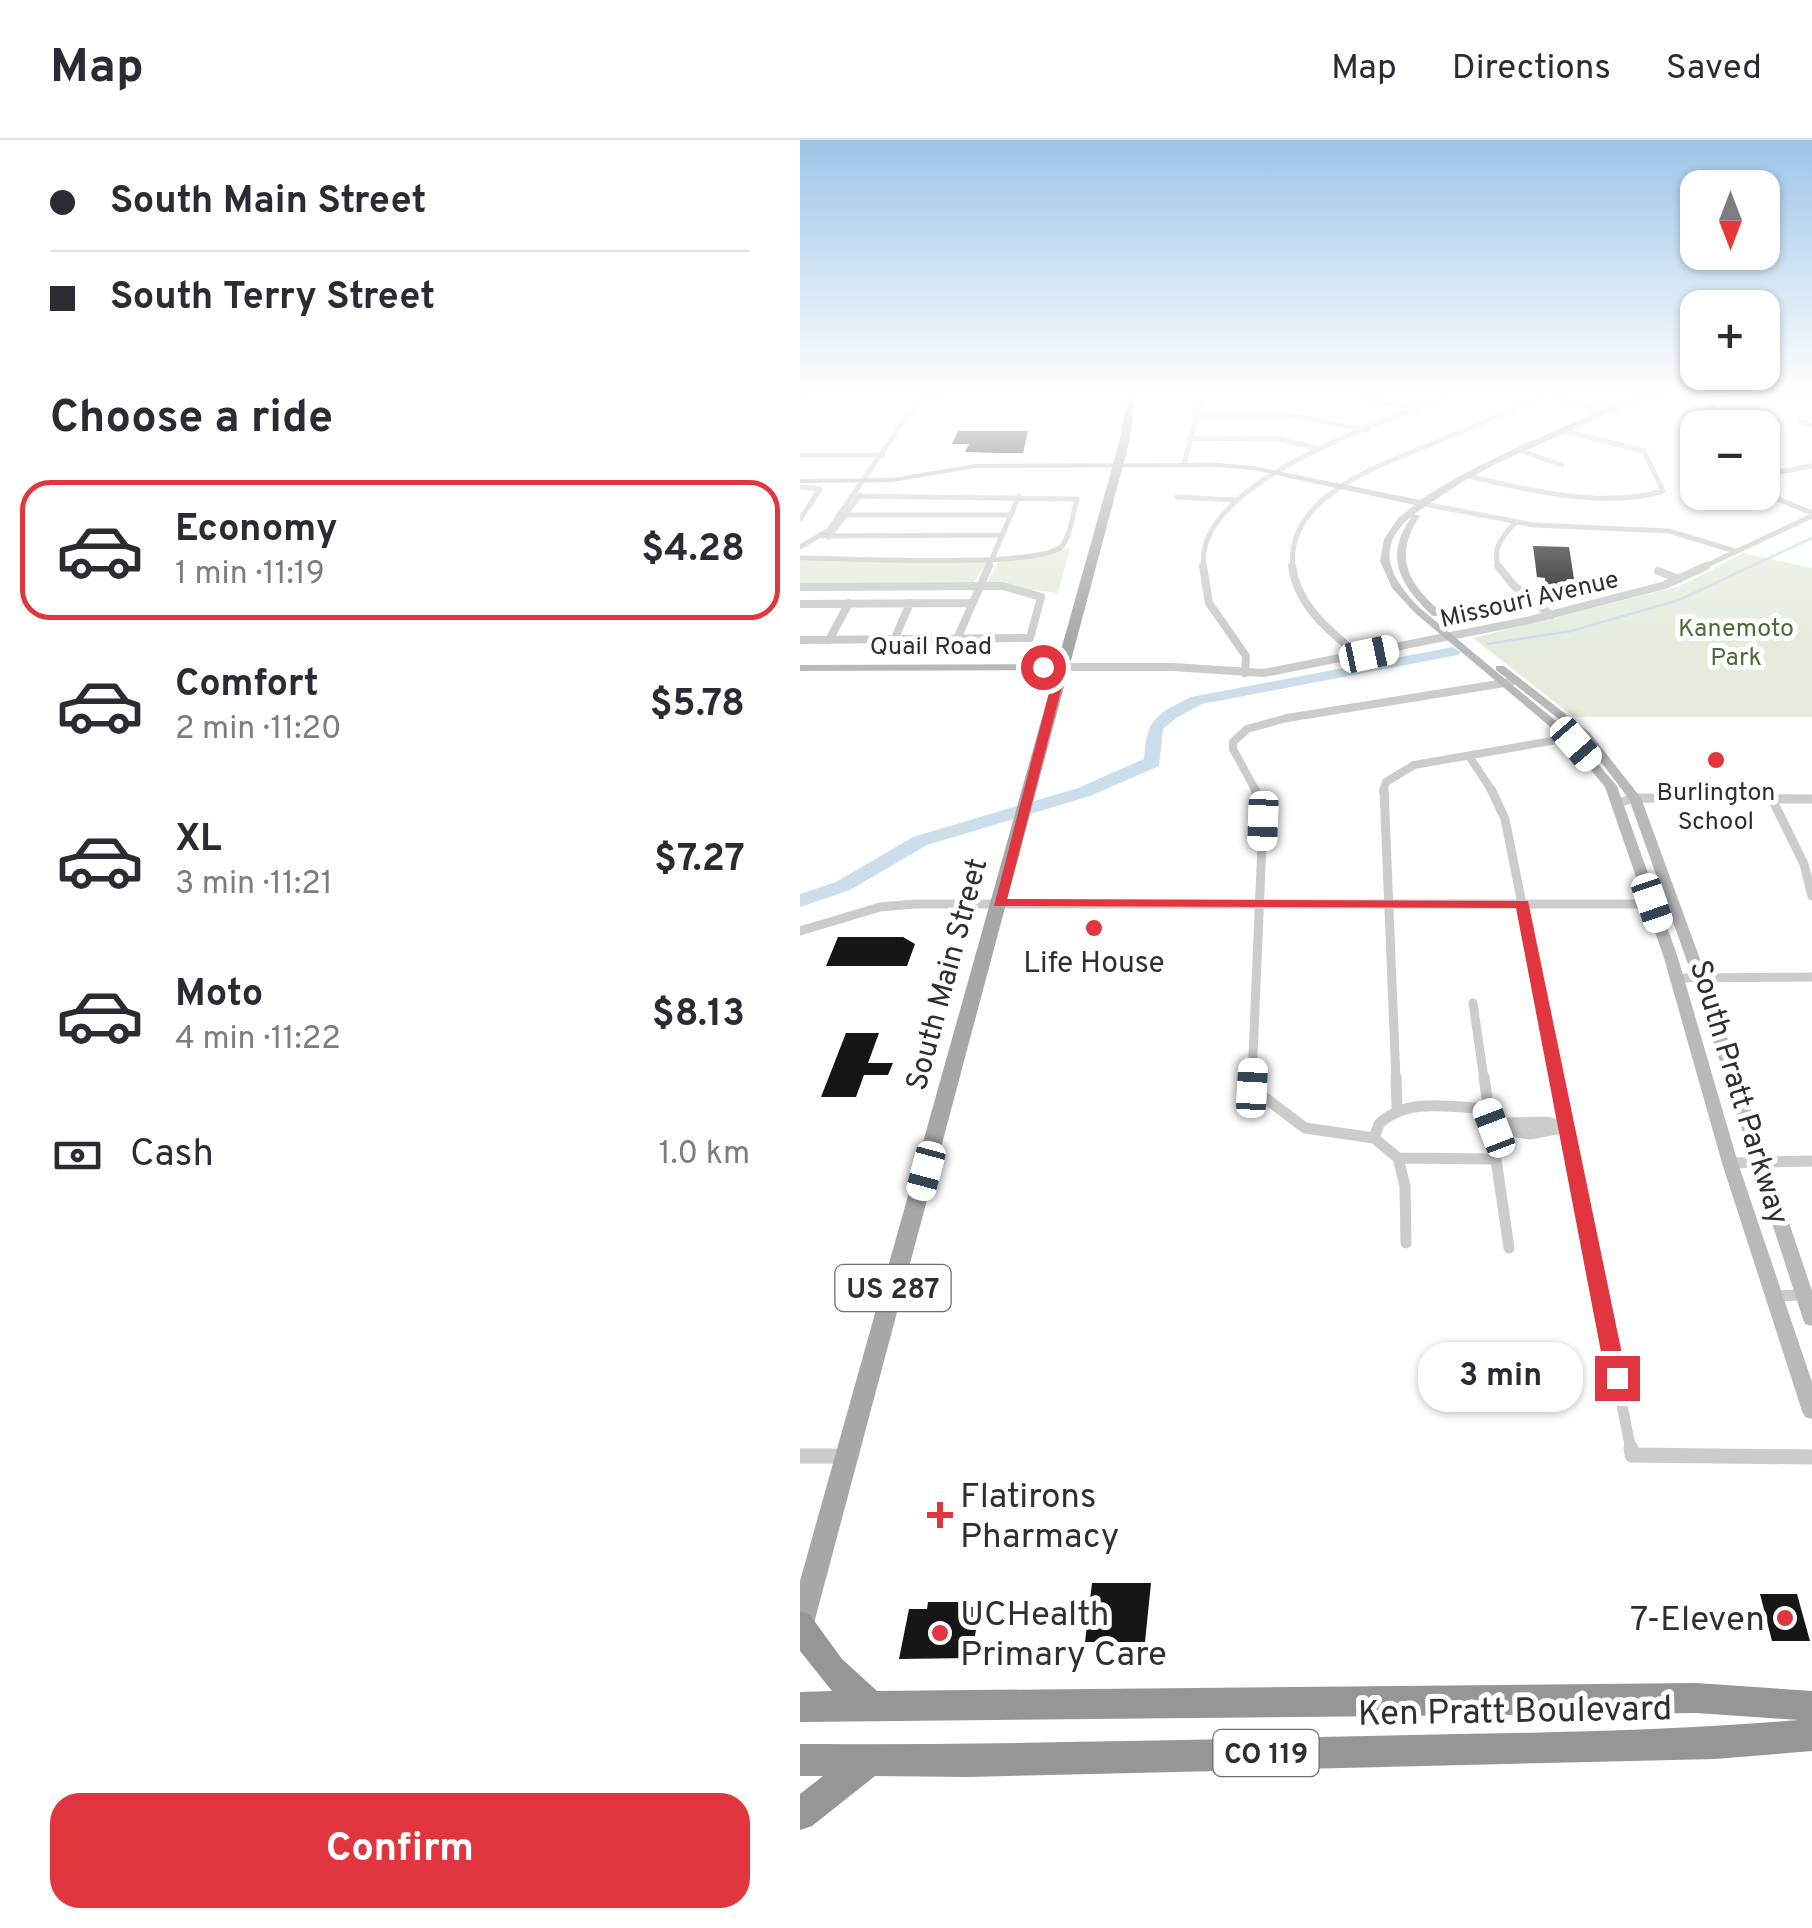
<!DOCTYPE html>
<meta charset="utf-8">
<style>
:root{--surface:#fff;--page:#f7f7f7;--text:#2b2b33;--muted:#7c7c81;--line:#e1e1e2;--accent:#e1363f}
body{margin:0;font-family:Overpass,sans-serif;background:var(--page);color:var(--text);height:100vh;display:flex;flex-direction:column;font-size:38px;white-space:nowrap}
*{box-sizing:border-box;margin:0}
p{font-size:32px;color:var(--muted)}
.icon{flex:none;width:55px;height:55px;fill:none;stroke:currentColor;stroke-width:2;stroke-linecap:round;stroke-linejoin:round}
.map{position:relative;flex:1;overflow:hidden}
.side{display:flex;flex-direction:column;background:var(--surface);width:800px}
.side>*{flex:none}
.banner{display:grid;align-content:center;height:220px;padding:0 50px;background:var(--surface)}
.needle{width:65px;rotate:180deg}
.buttons{position:absolute;left:880px;top:30px;display:grid;gap:20px}
.buttons a{display:grid;place-items:center;width:100px;height:100px;border-radius:20px;background:var(--surface);box-shadow:0 2px 8px #0004;font-size:50px}
.end{position:absolute;width:45px;height:45px;margin:-22px;border:12px solid #e1363f;background:#fff;box-shadow:0 0 0 5px #fff}
.from{border-radius:50%}
.bubble{position:absolute;height:70px;border-radius:30px;background:var(--surface);box-shadow:0 2px 8px #0004;font-size:32px;font-weight:700;line-height:70px;text-align:center}
.car{position:absolute;width:30px;height:60px;margin:-30px -15px;border-radius:12px;box-shadow:0 0 8px 2px #0007;background:linear-gradient(#fff 24%,#345 0 40%,#fff 0 76%,#345 0 86%,#fff 0)}
.banner b{display:flex;align-items:center;gap:35px;height:95px;font-size:38px}
.banner b+b{border-top:2px solid var(--line)}
.banner i{width:25px;height:25px;background:var(--text)}
ul{padding:0;list-style:none}
li{display:flex;align-items:center;gap:30px;height:140px;margin:0 20px 15px;padding:0 30px;border:5px solid transparent;border-radius:30px}
li div{flex:1}
li b{display:block;font-size:38px}
li em{font-style:normal;font-weight:700}
li.current{border-color:var(--accent)}
li>.icon{width:90px;height:90px;stroke-width:1.5}
h2{padding:0 50px;font-size:45px;line-height:120px}
.pay{display:flex;align-items:center;gap:25px;height:110px;padding:0 50px;font-size:38px}
.pay p{margin-inline-start:auto}
.cta{display:flex;gap:20px;margin-top:auto;padding:20px 50px}
.cta a{flex:1;height:115px;border-radius:30px;background:var(--accent);color:#fff;font-size:40px;font-weight:700;line-height:115px;text-align:center}
header{display:flex;align-items:center;gap:60px;box-sizing:border-box;height:140px;padding:0 50px;background:var(--surface);border-bottom:2px solid var(--line)}
header strong{font-size:48px}
nav{display:flex;gap:55px;margin-inline-start:auto;font-size:35px}
main{display:flex;flex:1;min-height:0}
.map>svg:first-child{display:block}
.green{fill:#e5ecdd}
.lines{fill:none;stroke-linecap:round;stroke-linejoin:round}
.stream{stroke:#cadeeb;stroke-width:2.5}
.river{fill:#cadeeb;fill-rule:evenodd}
.building{fill:#161616}
.street-far4{stroke:#ccc;stroke-width:5}
.street-far3{stroke:#ccc;stroke-width:8}
.street-far2{stroke:#ccc;stroke-width:9}
.street-far1{stroke:#ccc;stroke-width:11}
.street{stroke:#ccc;stroke-width:15}
.secondary{fill:#b9b9b9;fill-rule:evenodd}
.primary{fill:#a7a7a7;fill-rule:evenodd}
.highway{fill:#969696;fill-rule:evenodd}
.route{fill:#e1363f}
.poi-dot{fill:#e1363f;stroke:#fff;stroke-width:4}
.labels{text-anchor:middle;stroke-width:10;stroke-linejoin:round;paint-order:stroke}
.far-street-label{font-size:25px;fill:#2f2f2f;stroke:#fff}
.far-park-label{font-size:25px;fill:#516a3d;stroke:#fff}
.far-poi-label{font-size:25px;fill:#2f2f2f;stroke:#fff}
.shield{fill:#fff;stroke:#6d6d6d;stroke-width:2.5}
.shield-label{font-size:28px;font-weight:bold;fill:#2f2f2f}
.poi-label{font-size:30px;fill:#2f2f2f;stroke:#fff}
.street-label{font-size:30px;fill:#2f2f2f;stroke:#fff}
.near-poi-label{font-size:35px;fill:#2f2f2f;stroke:#fff;text-anchor:start}
.near-street-label{font-size:35px;fill:#2f2f2f;stroke:#fff}
</style>
<header>
<strong>Map</strong>
<nav><a>Map</a><a>Directions</a><a>Saved</a></nav>
</header>
<main>
<section class="side">
<div class="banner">
<b><i class="from"></i>South Main Street</b>
<b><i></i>South Terry Street</b>
</div>
<h2>Choose a ride</h2>
<ul>
<li class="current"><svg class="icon" aria-label="car" viewBox="0 0 24 24"><path d="M5 17H2v-5l4-1 3-4h7l3 4 3 1v5h-3M9 17h6M6 11h13"/><circle cx="7" cy="17" r="2"/><circle cx="17" cy="17" r="2"/></svg><div><b>Economy</b><p>1 min · 11:19</p></div><em>$4.28</em></li>
<li><svg class="icon" aria-label="car" viewBox="0 0 24 24"><path d="M5 17H2v-5l4-1 3-4h7l3 4 3 1v5h-3M9 17h6M6 11h13"/><circle cx="7" cy="17" r="2"/><circle cx="17" cy="17" r="2"/></svg><div><b>Comfort</b><p>2 min · 11:20</p></div><em>$5.78</em></li>
<li><svg class="icon" aria-label="car" viewBox="0 0 24 24"><path d="M5 17H2v-5l4-1 3-4h7l3 4 3 1v5h-3M9 17h6M6 11h13"/><circle cx="7" cy="17" r="2"/><circle cx="17" cy="17" r="2"/></svg><div><b>XL</b><p>3 min · 11:21</p></div><em>$7.27</em></li>
<li><svg class="icon" aria-label="car" viewBox="0 0 24 24"><path d="M5 17H2v-5l4-1 3-4h7l3 4 3 1v5h-3M9 17h6M6 11h13"/><circle cx="7" cy="17" r="2"/><circle cx="17" cy="17" r="2"/></svg><div><b>Moto</b><p>4 min · 11:22</p></div><em>$8.13</em></li>
</ul>
<div class="pay"><svg class="icon" aria-label="cash" viewBox="0 0 24 24"><path d="M3 7h18v10H3z"/><circle cx="12" cy="12" r="2"/></svg>Cash<p>1.0 km</p></div>
<div class="cta"><a>Confirm</a></div>
</section>
<div class="map">
<svg width="1012" height="1788" viewBox="0 0 1012 1788">
<rect width="100%" height="100%" fill="#fff"/>
<path class="green" d="M270,408L258,453L186,445L199,420H219Z
M943,413L1012,428V577H774L673,498L880,446Z
M0,421H188L172,445H0Z"/>
<g class="lines">
<path class="stream" d="M687,504L771,491L879,460L1012,398"/>
<path class="river" d="M653,507L661,512L658,515L402,564L376,578L363,589L359,626L290,656L127,705L50,750L0,767V754L36,742L113,697L278,648L344,619C347,578 355,575 391,557Z"/>
</g>
<path class="building" d="M158,291H228L223,313H200L165,312L169,304H152Z
M733,406L769,407L774,439H767L769,447H746L745,438L737,437Z
M38,797H103L115,804L107,826H26Z
M46,893H79L68,923H93L88,935H64L56,957H21Z
M292,1443H351L345,1502H285Z
M960,1454H997L1010,1501H972Z
M128,1462H160L159,1467H179L172,1518L99,1519L109,1469H127Z"/>
<g class="lines">
<path class="street-far4" d="M546,254L618,269
M905,254L924,288
M741,255L818,273
M119,258L207,254
M395,274L490,275L567,290
M1001,282L1012,285
M389,298L479,299L519,309
M721,311L762,325
M0,315H83
M384,325L402,254
M962,335L1012,326
M668,336C726,350 805,369 863,351L844,311L765,291
M962,345L978,359L1012,373
M0,347L20,349L0,379
M377,357L434,360
M629,365L734,385L869,391L935,411
M38,375H211
M23,396L203,395
M29,397L60,355
M0,407L29,390L122,254
M0,418C50,418 222,428 258,409C270,403 273,372 277,359L51,356
M188,428L219,356
M404,428C391,342 593,278 655,254
M493,428C484,354 587,323 641,300C677,285 713,269 749,254
M699,428C691,409 702,397 715,383
M901,428L1012,376"/>
<path class="street-far3" d="M403,426L409,463L446,516L445,533
M492,426C497,466 530,491 559,516
M698,426L713,445L751,475
M858,431L879,439
M0,447L203,446L241,457L230,498L0,500
M0,464L172,463
M157,499L189,426
M29,500L49,463
M94,500L110,463
M262,527H373L464,533L726,481L865,445L906,426
M669,616L692,651
M456,651L433,609V602L447,589L487,578L711,542
M583,651L586,642L614,625L786,595"/>
<path class="street-far2" d="M584,649L596,939
M691,649L705,679L757,939
M972,659L1004,724L1012,756
M818,663L835,658L1012,659
M0,791L80,767L115,764H874
M877,838L1012,837
M673,863L684,939
M452,939L463,681L455,649"/>
<path class="street-far1" d="M452,937V948L505,988L574,998L598,1018L694,1019
M596,937L597,968
M684,937L709,1108
M756,937L831,1310
M746,982L767,987L730,994L694,988L707,983Z
M574,998L579,984C607,957 651,967 687,969
M598,1018L605,1046L606,1103
M930,1023L1012,1021
M973,1156L1007,1155"/>
<path class="street" d="M831,1308L832,1315L1012,1317
M0,1316H44"/>
<path class="secondary" d="M2,254H10L0,263V256Z
M857,254L1012,255V259H971L968,256L864,257L833,262L700,322L662,342L614,374L620,376C593,416 607,442 641,472V476H633C600,445 583,417 612,376C572,408 592,440 621,469L774,596L817,646L878,818L938,1023L1012,1242V1279L1005,1277L1002,1271L922,1023L864,818L805,647L766,600L615,473L592,448L580,421L584,399L598,378L615,365L453,330L418,327L175,328L92,342L0,343V339L92,338L175,324L418,323L453,326L620,360C664,331 713,309 761,288C793,274 822,259 857,254Z
M0,525L262,524L267,527L262,530L0,531Z
M696,526H704L790,593L841,658L907,838L1012,1151V1186L1005,1184L1003,1179L893,838L829,659L782,597L696,530Z"/>
<path class="primary" d="M328,254H336L329,303L13,1487L9,1496L0,1499V1441L319,303Z"/>
<path class="highway" d="M0,1471L10,1475L42,1519L77,1551L896,1543L1012,1551V1611L915,1619L168,1637L75,1636L12,1686L0,1690V1654L23,1636H0V1604C189,1605 378,1600 568,1596C711,1593 856,1592 999,1580L896,1573L0,1582V1552L32,1551L0,1511Z"/>
</g>
<linearGradient id="sky" x2="0" y2="1"><stop stop-color="#9cc5e9"/><stop offset="0.5" stop-color="#fff"/><stop offset="1" stop-color="#fff" stop-opacity="0"/></linearGradient>
<rect width="1012" height="504" fill="url(#sky)"/>
<path class="route" d="M243,523L267,527L207,759L728,761L827,1238L824,1245H809L806,1238L716,768L194,766L255,530L239,529Z"/>
<g class="poi-dot">
<circle cx="916" cy="620" r="10"/>
<circle cx="294" cy="788" r="10"/>
<path d="M135 1360h10v10h10v10h-10v10h-10v-10h-10v-10h10z"/>
<circle cx="985" cy="1478" r="10"/>
<circle cx="140" cy="1493" r="10"/>
</g>
<g class="labels">
<g class="far-street-label">
<text transform="translate(729 458) rotate(-13)" y="9">Missouri Avenue</text>
<text x="131" y="514">Quail Road</text>
</g>
<g class="far-park-label">
<text x="936" y="496">Kanemoto<tspan x="936" dy="29">Park</tspan></text>
</g>
<g class="far-poi-label">
<text x="916" y="660">Burlington<tspan x="916" dy="29">School</tspan></text>
</g>
<g class="shield">
<rect x="35.5" y="1125" width="115" height="46" rx="8"/>
<rect x="413.5" y="1590" width="105" height="46" rx="8"/>
</g>
<g class="shield-label">
<text x="93" y="1158">US 287</text>
<text x="466" y="1623">CO 119</text>
</g>
<g class="poi-label">
<text x="294" y="832">Life House</text>
</g>
<g class="street-label">
<text transform="translate(146 834) rotate(-75)" y="10">South Main Street</text>
<text transform="translate(940 952) rotate(73)" y="10">South Pratt Parkway</text>
</g>
<g class="near-poi-label">
<text x="160" y="1367">Flatirons<tspan x="160" dy="40">Pharmacy</tspan></text>
<text x="160" y="1485">UCHealth<tspan x="160" dy="40">Primary Care</tspan></text>
<text x="965" y="1490" text-anchor="end">7-Eleven</text>
</g>
<g class="near-street-label">
<text transform="translate(715 1570) rotate(-1)" y="12">Ken Pratt Boulevard</text>
</g>
</g>
</svg>
<div class="buttons">
<a><svg class="needle" viewBox="-14 -14 28 28"><path d="M0-13l5 13h-10z" fill="#e53935"/><path d="M0 13l5-13h-10z" fill="#7c7c81"/></svg></a>
<a>+</a>
<a>−</a>
</div>
<i class="end from" style="left:243px;top:527px"></i>
<i class="end" style="left:817px;top:1238px"></i>
<div class="bubble" style="left:618px;top:1202px;width:165px">3 min</div>
<i class="car" style="left:569px;top:514px;rotate:78deg"></i>
<i class="car" style="left:776px;top:604px;rotate:139deg"></i>
<i class="car" style="left:463px;top:681px;rotate:182deg"></i>
<i class="car" style="left:852px;top:763px;rotate:161deg"></i>
<i class="car" style="left:452px;top:948px;rotate:3deg"></i>
<i class="car" style="left:694px;top:988px;rotate:339deg"></i>
<i class="car" style="left:126px;top:1031px;rotate:195deg"></i>
</div>
</main>
